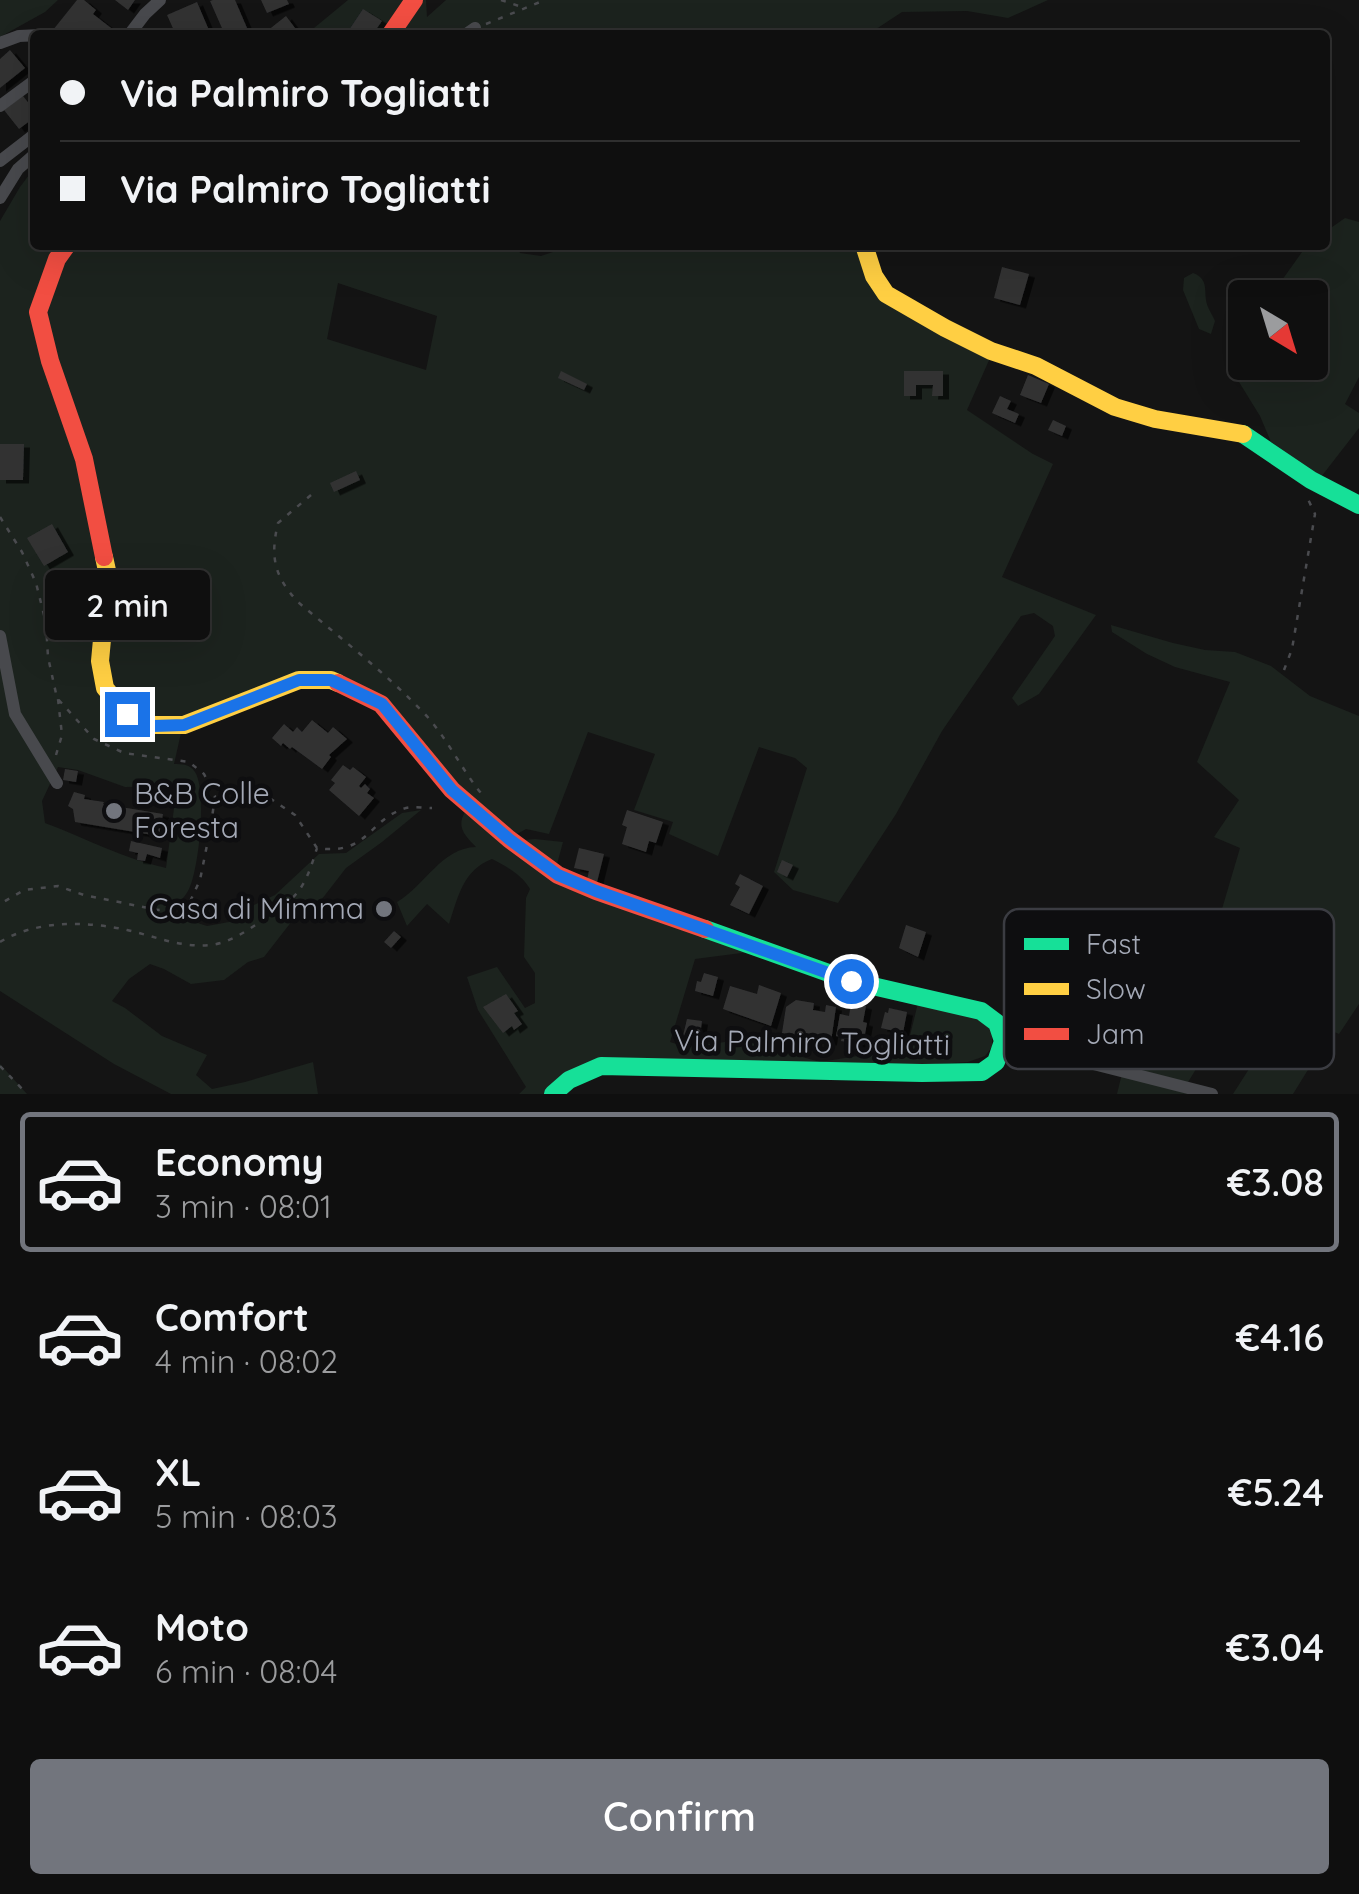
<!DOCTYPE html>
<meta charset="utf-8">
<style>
:root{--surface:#0f0f0f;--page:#1d1d1d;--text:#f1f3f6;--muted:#9b9c9e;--line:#2f2f2f;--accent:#72757d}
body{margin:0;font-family:Quicksand,sans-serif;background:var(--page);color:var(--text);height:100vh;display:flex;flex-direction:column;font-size:38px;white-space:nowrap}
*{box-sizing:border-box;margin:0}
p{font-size:32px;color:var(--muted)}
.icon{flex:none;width:55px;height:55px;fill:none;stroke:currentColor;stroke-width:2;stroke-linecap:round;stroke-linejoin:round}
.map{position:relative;height:1094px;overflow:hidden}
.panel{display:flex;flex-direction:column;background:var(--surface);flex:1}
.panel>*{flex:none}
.banner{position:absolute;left:30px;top:30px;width:1300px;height:220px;border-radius:10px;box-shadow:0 10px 40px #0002,0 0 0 2px var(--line);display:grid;align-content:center;height:220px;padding:0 30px;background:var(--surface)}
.needle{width:65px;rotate:142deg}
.controls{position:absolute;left:1228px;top:280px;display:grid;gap:20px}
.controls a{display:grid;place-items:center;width:100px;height:100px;border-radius:10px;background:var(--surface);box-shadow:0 10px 40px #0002,0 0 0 2px var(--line);font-size:50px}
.end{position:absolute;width:45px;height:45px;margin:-22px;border:12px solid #1a73e8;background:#fff;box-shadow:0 0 0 5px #fff}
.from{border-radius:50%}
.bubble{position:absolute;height:70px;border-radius:10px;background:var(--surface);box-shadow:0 10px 40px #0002,0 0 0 2px var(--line);font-size:32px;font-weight:600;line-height:70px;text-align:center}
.banner b{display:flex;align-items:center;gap:35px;height:95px;font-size:38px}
.banner b+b{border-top:2px solid var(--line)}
.banner i{width:25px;height:25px;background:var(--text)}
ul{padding:18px 0 0;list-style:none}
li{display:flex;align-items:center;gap:30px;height:140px;margin:0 20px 15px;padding:0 10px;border:5px solid transparent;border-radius:10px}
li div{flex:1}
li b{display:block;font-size:38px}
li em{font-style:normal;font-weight:600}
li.current{border-color:var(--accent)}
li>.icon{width:90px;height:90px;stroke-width:1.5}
.action{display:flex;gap:20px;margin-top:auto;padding:20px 30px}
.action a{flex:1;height:115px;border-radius:10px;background:var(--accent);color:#fff;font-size:40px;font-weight:600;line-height:115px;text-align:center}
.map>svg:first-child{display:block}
.green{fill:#1c231e;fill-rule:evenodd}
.building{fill:#323233;filter:url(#shadow)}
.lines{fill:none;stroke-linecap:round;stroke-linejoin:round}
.path{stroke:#4a4b4f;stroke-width:2.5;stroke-dasharray:5 8;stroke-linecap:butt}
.street{stroke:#48494d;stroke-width:12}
.fast{stroke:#16e098;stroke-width:18}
.slow{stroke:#ffcf43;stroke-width:18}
.jam{stroke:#f24e42;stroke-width:18}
.route{stroke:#1a73e8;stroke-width:12}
.poi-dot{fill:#72757d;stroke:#0e0e10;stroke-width:4}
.labels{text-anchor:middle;stroke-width:9;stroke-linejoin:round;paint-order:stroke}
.poi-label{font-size:30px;fill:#a4a9b6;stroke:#0e0e10;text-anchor:start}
.street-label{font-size:30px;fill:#a4a9b6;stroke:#0e0e10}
.key{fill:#0e0e10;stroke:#3b3c42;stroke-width:2.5}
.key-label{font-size:28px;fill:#a4a9b6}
</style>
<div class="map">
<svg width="1359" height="1094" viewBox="0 0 1359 1094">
<defs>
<filter id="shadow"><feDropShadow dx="6" dy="3.5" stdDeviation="0" flood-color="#0009"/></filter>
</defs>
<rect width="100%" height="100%" fill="#141414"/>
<path class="green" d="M0,0H58L45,12L0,37Z
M348,0H426L427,17L446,0H1048L1008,18L967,11L902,12L867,35H320L314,28Z
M35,167V245H516L520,253L541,256L574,245H860L866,278L876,295L946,339L990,358L967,410L1033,454L1053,464L1002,577L1096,615L1039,694L1018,706L1012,698L1055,636L1053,626L1034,613L1021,616L942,731L896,814L838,903L793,890L774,872L807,768L795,758L759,747L718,856L669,834L673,822L634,810L655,754L588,732L549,834L526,829L517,834L455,788L383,703L299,677L181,733L174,764C182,764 190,764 195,772C207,790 199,869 189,889C184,900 175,902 173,915L207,926L229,922L254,905L275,895L319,854L346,853L402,813L421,810L382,842L346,868L308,917L292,921L264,957L248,962L224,980L191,984L164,969L150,964L129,979L112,1001L125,1008L162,1036L207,1055L196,1075L212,1089L245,1082L313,1062L318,1094H171L114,1064L0,991V221L20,187ZM338,283L437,316L426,370L327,339ZM58,767L78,770L125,787L177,786L166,868C124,859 85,838 45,823L42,801Z
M1345,218L1359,222V377L1345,404L1359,413V428L1321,477L1271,442L1260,416L1239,382L1231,362L1245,336V362H1310V298L1270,297L1307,245H1325V232Z
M1193,273C1211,280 1202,292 1208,307C1210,312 1213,316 1215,321L1211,334L1199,329L1183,290L1184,278Z
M1111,625L1173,643L1205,650L1235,652L1271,666L1310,696L1359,716V1004L1339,1034L1332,1031L1293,1094H1233L1274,1030L1235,1006L1185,1087L1202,1094H1117L1160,918L1214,936L1240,848L1214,837L1239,800L1197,762L1230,682L1175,667L1147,654L1112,632Z
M465,812L501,843L757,951L695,959L670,1042L686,1047L741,1040L820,1062L907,1048L918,1003L977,1017L989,1026L992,1034V1047L985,1056L968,1062L919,1065L626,1062L550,1094H519L526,1087L478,1010L467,977L497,967L525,1008L535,1003V973L524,957L526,898L530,889C522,875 506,866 492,859C463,870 458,897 449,924L427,904L407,926L397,902C425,886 441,848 476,847C465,836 456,827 465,812Z
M535,839L563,842L556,868L525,840Z
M0,1064L27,1094H0Z"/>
<path class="building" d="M77,0H84L96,10L93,14L115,31L111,35H60L53,30Z
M115,0H135L128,10Z
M213,0H235L250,35H225L210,1Z
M261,0H287L289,4L267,13Z
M197,2L211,35H176L167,15Z
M363,9L382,21L372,35H356L349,30Z
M286,16L298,32L295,35H262Z
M10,50L25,68L0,88V59Z
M23,96L35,111V117L19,129L4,110Z
M1002,267L1029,274L1020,305L994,298Z
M561,371L587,384L584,390L558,378Z
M904,371H943V396H932L933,385H916V396H904Z
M1028,375L1049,384L1041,403L1020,395Z
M1000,396L1011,401L1007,409L1019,414L1015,423L992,413Z
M1053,420L1066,426L1062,436L1048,430Z
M0,444H24L23,480H0Z
M356,471L360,480L334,492L330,483Z
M52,524L68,552L44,566L27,538Z
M312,720L328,733L333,727L347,739L329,755L331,757L322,769L292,747L290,749L283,743L281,746L272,738L284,724L293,732L297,727L302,732Z
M343,765L350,770L353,767L366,777L359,786L361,788L365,784L370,789L367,793L374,798L359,816L329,790L335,783L331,780Z
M65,769L78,771L76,782L63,780Z
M74,792L85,795L84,799L104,802L103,804L163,814L159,836L75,822L73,809L68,806Z
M627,810L663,822L656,843L649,841L646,852L622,844L627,827L622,825Z
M131,841L162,848L160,858L147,854L145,861L137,860L138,853L129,851Z
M579,848L604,854L597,882L587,880L589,871L574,868Z
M782,860L793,865L787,877L777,872Z
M740,874L763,886L749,914L730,905L740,887L735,884Z
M906,925L926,932L918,957L899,948Z
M394,931L401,937L391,948L384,942Z
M704,973L718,977L713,996L695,991L697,981L701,982Z
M759,985L781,993L771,1026L723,1009L730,986L757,994Z
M506,994L518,1011L514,1013L522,1024L514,1030L512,1026L503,1033L483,1007Z
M796,1000L814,1003L813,1010L825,1012L826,1005L836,1007L831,1042L782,1033L786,1007Z
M851,1003L866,1006L863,1022L867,1023L863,1045L841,1041L842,1037L836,1036L840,1014L849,1016Z
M889,1008L907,1012L903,1033L881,1028L885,1012L888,1013Z
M687,1019L702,1021L699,1043L682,1040Z"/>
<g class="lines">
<path class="path" d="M501,0L525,8
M486,24L545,0
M311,495L278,523C270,557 274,576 298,602C339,637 383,671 421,710C447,736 461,770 485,798
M0,517L22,552L36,583L46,623L48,657L57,698L94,739L124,753L189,762L204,774L215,796L211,825L200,880L188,906L158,910L84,895L58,886L24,890L0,904
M1284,670L1292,649L1315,514L1306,495
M56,755L62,735L58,699
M259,791L295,815L317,848C369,856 368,819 406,808C414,806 424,808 432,808
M0,942C36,920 86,921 127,930C154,936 181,948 210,945C231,943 247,930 265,919C300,896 305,887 317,848
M0,1066L27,1094"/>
<path class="street" d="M129,35L145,14L160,0
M465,35L475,28
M0,43L19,36L41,35
M0,106L35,80
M0,161L35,134
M0,198L18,169L35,154
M0,636L15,714L57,783
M1003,1041L1212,1094"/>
<path class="fast" d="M1243,434L1311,480L1359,505
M553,1094L569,1080L601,1066L922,1073L982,1072L996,1062L1003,1041L997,1023L981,1011L851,981L705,929"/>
<path class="slow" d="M864,245L874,276L886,294L945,328L991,351L1036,366L1115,407L1155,419L1243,434
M104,557L108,575L100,661L105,688L127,714L153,725H184L299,680H331L338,683"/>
<path class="jam" d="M390,35L414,0
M67,245L57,259L38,312L50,361L84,459L104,557
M338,683L381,704L452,790L509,839L558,875L596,891L705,929"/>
</g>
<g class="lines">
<path class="route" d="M127,714L153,726L184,725L299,680H331L382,704L452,790L509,839L558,875L596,891L851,981"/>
</g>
<g class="poi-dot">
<circle cx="114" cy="811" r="10"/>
<circle cx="384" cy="909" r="10"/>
</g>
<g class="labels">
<g class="poi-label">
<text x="134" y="804">B&amp;B Colle<tspan x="134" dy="34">Foresta</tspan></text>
<text x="364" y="919" text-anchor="end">Casa di Mimma</text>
</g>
<g class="street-label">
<text transform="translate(812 1043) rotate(1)" y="10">Via Palmiro Togliatti</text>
</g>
</g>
<rect x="1004" y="909" width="330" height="160" rx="15" class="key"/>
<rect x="1024" y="938" width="45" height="12" fill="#16e098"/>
<rect x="1024" y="983" width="45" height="12" fill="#ffcf43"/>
<rect x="1024" y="1028" width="45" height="12" fill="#f24e42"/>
<g class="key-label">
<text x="1086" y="954">Fast</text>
<text x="1086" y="999">Slow</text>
<text x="1086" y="1044">Jam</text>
</g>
</svg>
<div class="controls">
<a><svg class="needle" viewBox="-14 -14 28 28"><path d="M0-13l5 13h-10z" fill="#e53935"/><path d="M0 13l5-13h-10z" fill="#9b9c9e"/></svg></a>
</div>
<i class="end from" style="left:851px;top:981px"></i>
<i class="end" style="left:127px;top:714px"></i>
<div class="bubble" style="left:45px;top:570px;width:165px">2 min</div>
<div class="banner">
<b><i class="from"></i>Via Palmiro Togliatti</b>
<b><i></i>Via Palmiro Togliatti</b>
</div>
</div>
<section class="panel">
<ul>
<li class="current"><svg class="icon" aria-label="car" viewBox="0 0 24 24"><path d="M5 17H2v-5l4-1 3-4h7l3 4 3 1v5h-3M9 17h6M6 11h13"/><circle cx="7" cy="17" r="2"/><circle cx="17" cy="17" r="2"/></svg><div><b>Economy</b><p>3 min · 08:01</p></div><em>€3.08</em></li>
<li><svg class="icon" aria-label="car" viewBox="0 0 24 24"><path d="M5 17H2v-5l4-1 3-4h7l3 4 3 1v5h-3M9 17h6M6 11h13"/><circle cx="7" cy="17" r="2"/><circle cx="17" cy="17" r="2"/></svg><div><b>Comfort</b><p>4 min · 08:02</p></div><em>€4.16</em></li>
<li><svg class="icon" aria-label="car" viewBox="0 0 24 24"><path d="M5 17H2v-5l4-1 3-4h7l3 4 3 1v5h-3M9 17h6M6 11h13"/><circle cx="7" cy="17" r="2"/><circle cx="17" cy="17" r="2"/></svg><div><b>XL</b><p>5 min · 08:03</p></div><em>€5.24</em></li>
<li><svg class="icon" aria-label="car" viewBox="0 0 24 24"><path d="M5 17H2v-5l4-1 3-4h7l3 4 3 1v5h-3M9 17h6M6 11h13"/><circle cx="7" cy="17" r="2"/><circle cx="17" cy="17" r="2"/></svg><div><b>Moto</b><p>6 min · 08:04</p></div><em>€3.04</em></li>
</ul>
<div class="action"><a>Confirm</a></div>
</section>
